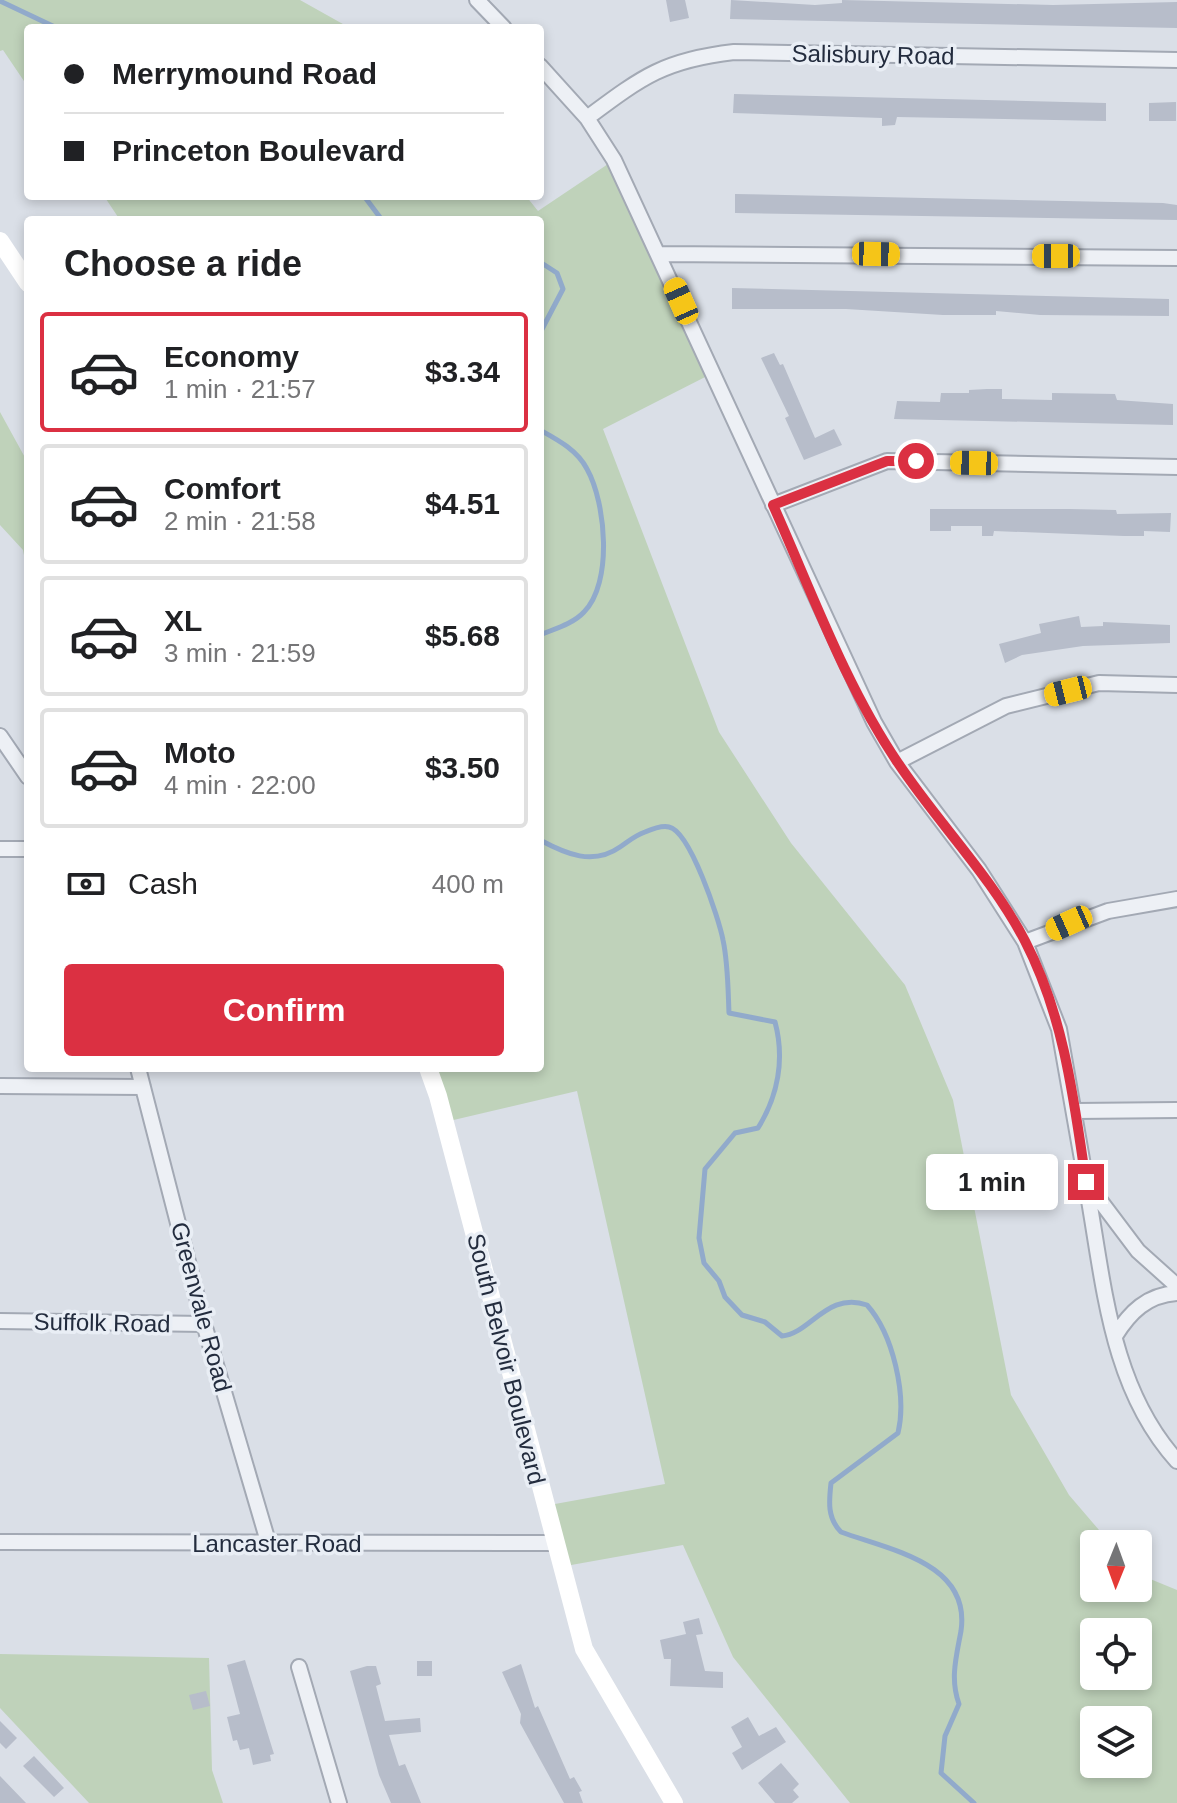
<!DOCTYPE html>
<meta charset="utf-8">
<style>
:root{--surface:#fff;--page:#f6f6f6;--text:#202124;--muted:#757577;--line:#e0e0e0;--accent:#db3042}
body{margin:0;font-family:Helvetica,sans-serif;background:var(--page);color:var(--text);height:100vh;display:flex;flex-direction:column;font-size:30px;white-space:nowrap}
*{box-sizing:border-box;margin:0}
p{font-size:26px;color:var(--muted)}
.icon{flex:none;width:44px;height:44px;fill:none;stroke:currentColor;stroke-width:2;stroke-linecap:round;stroke-linejoin:round}
.map{position:relative;flex:1;overflow:hidden}
.details{position:absolute;left:24px;top:216px;width:520px;height:856px;display:flex;flex-direction:column;background:var(--surface);border-radius:8px;box-shadow:0 4px 12px #0003}
.details>*{flex:none}
.guide{position:absolute;left:24px;top:24px;width:520px;height:176px;border-radius:8px;box-shadow:0 4px 12px #0003;display:grid;align-content:center;height:176px;padding:0 40px;background:var(--surface)}
.needle{width:52px;rotate:181deg}
.buttons{position:absolute;left:1080px;top:1530px;display:grid;gap:16px}
.buttons a{display:grid;place-items:center;width:72px;height:72px;border-radius:8px;background:var(--surface);box-shadow:0 4px 12px #0003;font-size:40px}
.end{position:absolute;width:36px;height:36px;margin:-18px;border:10px solid #db3042;background:#fff;box-shadow:0 0 0 4px #fff}
.from{border-radius:50%}
.bubble{position:absolute;height:56px;border-radius:8px;background:var(--surface);box-shadow:0 4px 12px #0003;font-size:26px;font-weight:800;line-height:56px;text-align:center}
.car{position:absolute;width:24px;height:48px;margin:-24px -12px;border-radius:10px;box-shadow:0 0 6px 2px #0007;background:linear-gradient(#f5c518 24%,#345 0 40%,#f5c518 0 76%,#345 0 86%,#f5c518 0)}
.guide b{display:flex;align-items:center;gap:28px;height:76px;font-size:30px}
.guide b+b{border-top:2px solid var(--line)}
.guide i{width:20px;height:20px;background:var(--text)}
ul{padding:0;list-style:none}
li{display:flex;align-items:center;gap:24px;height:120px;margin:0 16px 12px;padding:0 24px;border:4px solid var(--line);border-radius:8px}
li div{flex:1}
li b{display:block;font-size:30px}
li em{font-style:normal;font-weight:800}
li.selected{border-color:var(--accent)}
li>.icon{width:72px;height:72px;stroke-width:1.5}
h2{padding:0 40px;font-size:36px;line-height:96px}
.pay{display:flex;align-items:center;gap:20px;height:88px;padding:0 40px;font-size:30px}
.pay p{margin-inline-start:auto}
.action{display:flex;gap:16px;margin-top:auto;padding:16px 40px}
.action a{flex:1;height:92px;border-radius:8px;background:var(--accent);color:#fff;font-size:32px;font-weight:800;line-height:92px;text-align:center}
.map>svg:first-child{display:block}
.green{fill:#bfd2ba;fill-rule:evenodd}
.lines{fill:none;stroke-linecap:round;stroke-linejoin:round}
.stream{stroke:#91aacb;stroke-width:5}
.building{fill:#b7bdca}
.street-casing{stroke:#a3a9b4;stroke-width:18}
.street{stroke:#edf0f5;stroke-width:14}
.secondary{stroke:#fff;stroke-width:18}
.route{stroke:#db3042;stroke-width:10}
.labels{text-anchor:middle;stroke-width:7;stroke-linejoin:round;paint-order:stroke}
.street-label{font-size:24px;fill:#232c3e;stroke:#e9eef5}
</style>
<div class="map">
<svg width="1177" height="1803" viewBox="0 0 1177 1803">
<rect width="100%" height="100%" fill="#dadfe7"/>
<path class="green" d="M0,0H300L350,28H28V87L3,50L0,51Z
M614,160L713,373L603,429L719,732L791,843L905,985L953,1100L1011,1395L1069,1495L1111,1544H1094V1588H1138V1574L1177,1590V1803H850L733,1657L683,1545L560,1567L544,1506L665,1484L577,1091L445,1122L428,1068H540V220H120L104,196H526L538,211ZM1094,1632H1138V1676H1094ZM1094,1720H1138V1764H1094Z
M0,412L28,463V577L23,550L0,525Z
M0,1654L209,1658L212,1770L223,1803H89L0,1708Z"/>
<g class="lines">
<path class="stream" d="M0,1L57,28
M364,196L382,220
M540,262L557,273L563,289L540,333
M540,430C558,440 577,450 587,469C606,503 613,583 584,612C573,624 554,629 540,635
M540,840C566,854 593,866 620,847C629,841 634,836 645,832C652,829 662,825 669,827C690,831 719,919 723,940C728,963 728,989 729,1013L775,1022C785,1059 778,1096 758,1128L735,1133L705,1169L699,1238L704,1263L719,1281L725,1297L742,1315L765,1322L782,1336C810,1334 827,1291 867,1305C893,1334 907,1395 898,1433L831,1483C829,1501 827,1518 841,1532C890,1550 971,1563 961,1631C956,1658 950,1679 959,1704L945,1736L941,1773L974,1803"/>
</g>
<path class="building" d="M666,0H685L689,18L670,22Z
M731,0L815,5L842,3V0L1053,5L1177,2V28L730,19Z
M734,94L1106,103V121L897,117L895,125L882,126V118L733,113Z
M1176,102V121H1149V103Z
M735,194L1163,203L1177,205V220L735,213Z
M732,288L1169,299V316L1040,315L996,311V315H943L846,309H732Z
M774,353L780,365L783,364L815,438L834,429L842,445L804,460L785,418L789,416L761,358Z
M987,389H1002V399L1052,400V393L1115,394L1117,400L1173,404V425L894,419L897,401L940,402L941,393H969V390Z
M930,509H1070L1116,510L1117,514L1171,513L1170,532L1144,531V536H1124L994,531L993,536H982V526H951V531H930Z
M1079,616L1081,627L1103,626V622L1170,625V643L1083,646L1022,655L1005,663L999,644L1041,633L1039,624Z
M699,1618L703,1634L696,1635L705,1671L723,1672V1688L670,1686L671,1659H664L660,1640L686,1634L683,1622Z
M245,1660L274,1754L270,1755L271,1761L253,1765L249,1748L240,1750L237,1740L233,1741L227,1717L240,1714L227,1665Z
M417,1661H432V1676H417Z
M521,1664L535,1708L538,1706L570,1779L574,1777L582,1791L579,1792L583,1803H564L520,1723L521,1714L502,1672Z
M367,1666H376L381,1684L376,1686L385,1721L420,1718L421,1732L389,1735L399,1766L405,1764L421,1803H391L379,1775L350,1671Z
M206,1691L210,1706L193,1710L189,1695Z
M748,1717L759,1736L776,1727L786,1742L742,1770L732,1753L742,1747L731,1727Z
M0,1721L17,1738L6,1749L0,1743Z
M34,1756L64,1788L54,1797L23,1766Z
M781,1763L799,1784L793,1790L799,1797L792,1803H775L758,1783Z
M0,1776L26,1803H0Z"/>
<g class="lines">
<g class="street-casing">
<path id="street" d="M477,0L504,28
M540,66L587,118L614,160L874,722L897,762L979,870L1025,942L1059,1029L1086,1182L1138,1251L1177,1286
M587,118C642,77 664,60 734,52L1177,60
M659,254L1177,258
M773,505L887,461L1177,467
M0,736L28,777
M897,762L1006,706L1099,683L1177,685
M0,849H28
M1025,942L1108,911L1177,899
M138,1068L204,1324L269,1545
M0,1086L143,1087
M1076,1111L1177,1110
M1087,1189C1104,1283 1110,1387 1177,1461
M0,1321L204,1324
M1115,1336C1130,1312 1147,1295 1177,1293
M0,1542L554,1543
M299,1667L339,1803"/>
</g>
<use href="#street" class="street"/>
<path class="secondary" d="M0,241L28,283
M428,1068L438,1096L584,1649L674,1803"/>
</g>
<g class="lines">
<path class="route" d="M916,461H887L773,505C811,590 845,685 898,763C938,823 991,876 1025,941C1064,1016 1074,1100 1086,1182"/>
</g>
<g class="labels">
<g class="street-label">
<text transform="translate(873 55) rotate(1)" y="8">Salisbury Road</text>
<text transform="translate(201 1307) rotate(75)" y="8">Greenvale Road</text>
<text transform="translate(102 1323) rotate(1)" y="8">Suffolk Road</text>
<text transform="translate(506 1359) rotate(76)" y="8">South Belvoir Boulevard</text>
<text x="277" y="1552">Lancaster Road</text>
</g>
</g>
</svg>
<div class="buttons">
<a><svg class="needle" viewBox="-14 -14 28 28"><path d="M0-13l5 13h-10z" fill="#e53935"/><path d="M0 13l5-13h-10z" fill="#757577"/></svg></a>
<a><svg class="icon" aria-label="locate" viewBox="0 0 24 24"><circle cx="12" cy="12" r="6"/><path d="M12 2v4M12 18v4M2 12h4M18 12h4"/></svg></a>
<a><svg class="icon" aria-label="layers" viewBox="0 0 24 24"><path d="M12 4l9 5-9 5-9-5zM3 14l9 5 9-5"/></svg></a>
</div>
<i class="end from" style="left:916px;top:461px"></i>
<i class="end" style="left:1086px;top:1182px"></i>
<div class="bubble" style="left:926px;top:1154px;width:132px">1 min</div>
<i class="car" style="left:876px;top:254px;rotate:91deg"></i>
<i class="car" style="left:1056px;top:256px;rotate:270deg"></i>
<i class="car" style="left:681px;top:301px;rotate:336deg"></i>
<i class="car" style="left:974px;top:463px;rotate:271deg"></i>
<i class="car" style="left:1068px;top:691px;rotate:256deg"></i>
<i class="car" style="left:1069px;top:923px;rotate:246deg"></i>
<div class="guide">
<b><i class="from"></i>Merrymound Road</b>
<b><i></i>Princeton Boulevard</b>
</div>
<section class="details">
<h2>Choose a ride</h2>
<ul>
<li class="selected"><svg class="icon" aria-label="car" viewBox="0 0 24 24"><path d="M5 17H2v-5l4-1 3-4h7l3 4 3 1v5h-3M9 17h6M6 11h13"/><circle cx="7" cy="17" r="2"/><circle cx="17" cy="17" r="2"/></svg><div><b>Economy</b><p>1 min · 21:57</p></div><em>$3.34</em></li>
<li><svg class="icon" aria-label="car" viewBox="0 0 24 24"><path d="M5 17H2v-5l4-1 3-4h7l3 4 3 1v5h-3M9 17h6M6 11h13"/><circle cx="7" cy="17" r="2"/><circle cx="17" cy="17" r="2"/></svg><div><b>Comfort</b><p>2 min · 21:58</p></div><em>$4.51</em></li>
<li><svg class="icon" aria-label="car" viewBox="0 0 24 24"><path d="M5 17H2v-5l4-1 3-4h7l3 4 3 1v5h-3M9 17h6M6 11h13"/><circle cx="7" cy="17" r="2"/><circle cx="17" cy="17" r="2"/></svg><div><b>XL</b><p>3 min · 21:59</p></div><em>$5.68</em></li>
<li><svg class="icon" aria-label="car" viewBox="0 0 24 24"><path d="M5 17H2v-5l4-1 3-4h7l3 4 3 1v5h-3M9 17h6M6 11h13"/><circle cx="7" cy="17" r="2"/><circle cx="17" cy="17" r="2"/></svg><div><b>Moto</b><p>4 min · 22:00</p></div><em>$3.50</em></li>
</ul>
<div class="pay"><svg class="icon" aria-label="cash" viewBox="0 0 24 24"><path d="M3 7h18v10H3z"/><circle cx="12" cy="12" r="2"/></svg>Cash<p>400 m</p></div>
<div class="action"><a>Confirm</a></div>
</section>
</div>
